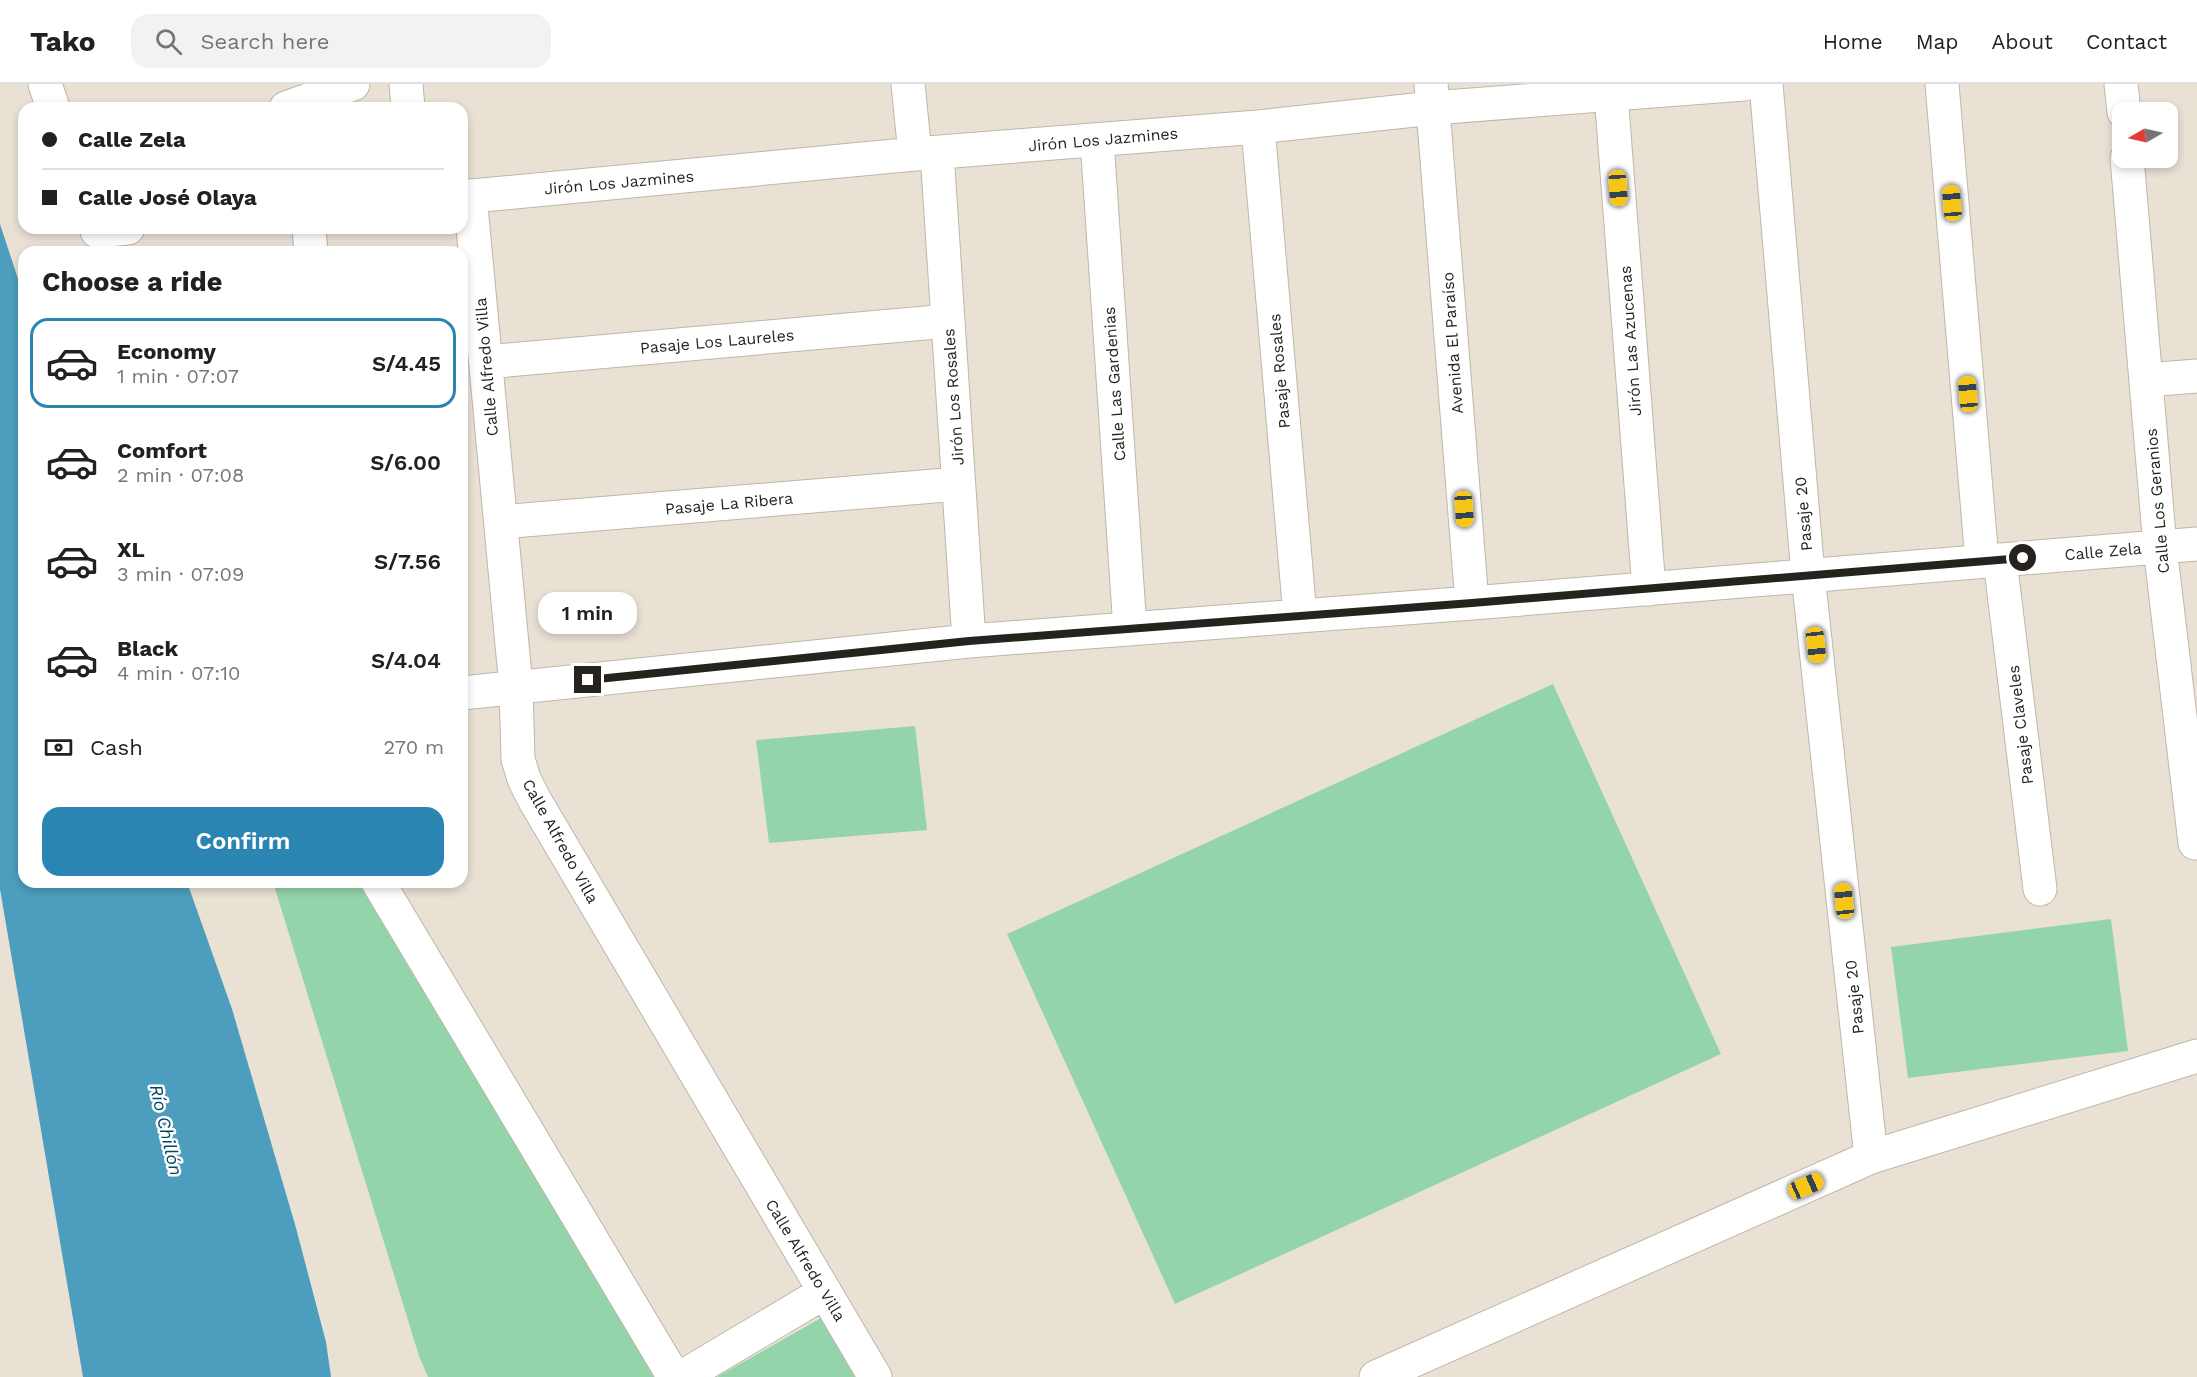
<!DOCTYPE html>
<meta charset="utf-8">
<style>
:root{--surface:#fff;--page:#f2f2f2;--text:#202124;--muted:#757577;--line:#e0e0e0;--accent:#2b85b3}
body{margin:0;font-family:"Work Sans",sans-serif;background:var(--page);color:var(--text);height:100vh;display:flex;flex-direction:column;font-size:22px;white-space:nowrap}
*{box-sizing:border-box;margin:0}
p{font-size:20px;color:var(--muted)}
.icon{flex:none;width:33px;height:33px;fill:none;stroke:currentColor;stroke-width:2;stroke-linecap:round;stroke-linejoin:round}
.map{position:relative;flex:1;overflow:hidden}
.drawer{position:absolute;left:18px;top:162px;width:450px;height:642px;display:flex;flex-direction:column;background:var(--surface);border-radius:18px;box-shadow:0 3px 9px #0003}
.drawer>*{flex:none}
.guide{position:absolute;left:18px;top:18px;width:450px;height:132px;border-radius:18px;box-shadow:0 3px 9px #0003;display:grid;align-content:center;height:132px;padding:0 24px;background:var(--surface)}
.needle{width:39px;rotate:261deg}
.buttons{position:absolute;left:2112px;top:18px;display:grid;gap:12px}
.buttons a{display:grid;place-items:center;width:66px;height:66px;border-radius:12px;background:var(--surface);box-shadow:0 3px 9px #0003;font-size:30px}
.end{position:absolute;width:27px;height:27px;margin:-14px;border:8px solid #26231e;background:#fff;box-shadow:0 0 0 3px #fff}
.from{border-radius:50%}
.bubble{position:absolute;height:42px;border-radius:18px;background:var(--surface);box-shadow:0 3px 9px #0003;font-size:20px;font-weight:600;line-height:42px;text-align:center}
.car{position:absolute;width:18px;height:36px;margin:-18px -9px;border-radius:8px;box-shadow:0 0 4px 2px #0007;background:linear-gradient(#f5c518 24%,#345 0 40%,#f5c518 0 76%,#345 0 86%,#f5c518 0)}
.guide b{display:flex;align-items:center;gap:21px;height:57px;font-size:22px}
.guide b+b{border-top:2px solid var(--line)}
.guide i{width:15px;height:15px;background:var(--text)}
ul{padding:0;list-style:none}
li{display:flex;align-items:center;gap:18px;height:90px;margin:0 12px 9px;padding:0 12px;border:3px solid transparent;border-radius:18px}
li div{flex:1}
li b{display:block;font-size:22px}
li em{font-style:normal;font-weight:600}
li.active{border-color:var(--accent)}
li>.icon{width:54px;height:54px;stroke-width:1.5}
h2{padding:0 24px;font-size:27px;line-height:72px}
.pay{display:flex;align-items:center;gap:15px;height:66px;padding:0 24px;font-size:22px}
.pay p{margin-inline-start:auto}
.button{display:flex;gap:12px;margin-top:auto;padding:12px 24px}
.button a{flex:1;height:69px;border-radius:18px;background:var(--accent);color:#fff;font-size:24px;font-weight:600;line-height:69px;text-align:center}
header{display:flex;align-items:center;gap:36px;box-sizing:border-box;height:84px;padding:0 30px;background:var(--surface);border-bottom:2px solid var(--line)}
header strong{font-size:28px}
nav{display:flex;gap:33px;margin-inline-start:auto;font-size:21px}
.search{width:420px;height:54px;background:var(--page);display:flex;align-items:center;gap:15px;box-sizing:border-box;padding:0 21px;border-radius:18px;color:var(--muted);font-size:22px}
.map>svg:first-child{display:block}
.green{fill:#94d4ab}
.water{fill:#4d9ebe}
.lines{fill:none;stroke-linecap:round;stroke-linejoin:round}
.street-casing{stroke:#bfb6aa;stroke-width:35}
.street{stroke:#fff;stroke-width:33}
.route{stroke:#26231e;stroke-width:8}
.labels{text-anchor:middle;stroke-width:5;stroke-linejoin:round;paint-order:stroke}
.street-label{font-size:16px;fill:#26231e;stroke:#fff}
.water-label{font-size:18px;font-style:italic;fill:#004960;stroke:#fff}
</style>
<header>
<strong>Tako</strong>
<div class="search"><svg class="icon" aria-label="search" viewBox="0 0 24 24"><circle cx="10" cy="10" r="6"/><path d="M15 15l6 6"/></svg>Search here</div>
<nav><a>Home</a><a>Map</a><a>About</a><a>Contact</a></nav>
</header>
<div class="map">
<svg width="2197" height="1293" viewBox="0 0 2197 1293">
<rect width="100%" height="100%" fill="#eae1d5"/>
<path class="green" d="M1553,600L1721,970L1175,1220L1007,850Z
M915,642L927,746L769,759L756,656Z
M273,798H363L660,1293H428L419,1272Z
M2111,835L2128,967L1908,994L1891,863Z
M821,1234L855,1293H717Z"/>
<path class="water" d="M0,140L24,213V798H187L232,925L296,1144L326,1258L331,1293H83L0,805Z"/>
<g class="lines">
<g class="street-casing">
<path id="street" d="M45,0L53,24
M406,0L408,24
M908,0L915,70
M1431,0L1472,519
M1766,0L1808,491L1871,1073
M1942,0L1982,477
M2121,0L2124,28
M1611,10L1649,505
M286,24L353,0
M1258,43L1300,532
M1097,56L1130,545
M937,69L969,557
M2127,74L2160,463L2195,759
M470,112L516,603L518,675L524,695L534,715L875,1293
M462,113L915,70L1258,43L1433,24L1744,0
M309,144L311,168
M97,147L128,144
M486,278L948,237
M2146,296L2197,292
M501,438L958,400
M2000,476L2040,805
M462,609L969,557L1472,519L2197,460
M378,798L674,1293
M682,1293L825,1208
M1376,1293L1871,1073L2197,972"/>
</g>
<use href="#street" class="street"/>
</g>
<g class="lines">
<path class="route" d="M588,596L969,557L1472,519L2023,474"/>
</g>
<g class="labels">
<g class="street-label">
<text transform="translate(1103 55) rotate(-5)" y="6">Jirón Los Jazmines</text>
<text transform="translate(619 98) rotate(-5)" y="6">Jirón Los Jazmines</text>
<text transform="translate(717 257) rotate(-5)" y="6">Pasaje Los Laureles</text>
<text transform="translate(1630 257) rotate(-94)" y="6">Jirón Las Azucenas</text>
<text transform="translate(1452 259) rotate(-94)" y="6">Avenida El Paraíso</text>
<text transform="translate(486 283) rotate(-95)" y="6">Calle Alfredo Villa</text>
<text transform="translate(1279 287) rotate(-95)" y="6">Pasaje Rosales</text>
<text transform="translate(1114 300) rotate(-94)" y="6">Calle Las Gardenias</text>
<text transform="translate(953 313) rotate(-94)" y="6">Jirón Los Rosales</text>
<text transform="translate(2157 417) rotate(-95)" y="6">Calle Los Geranios</text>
<text transform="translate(729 419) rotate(-5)" y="6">Pasaje La Ribera</text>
<text transform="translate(1803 430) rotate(-95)" y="6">Pasaje 20</text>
<text transform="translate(2103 467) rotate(-5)" y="6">Calle Zela</text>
<text transform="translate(2020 641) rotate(-97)" y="6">Pasaje Claveles</text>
<text transform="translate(561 757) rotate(61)" y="6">Calle Alfredo Villa</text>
<text transform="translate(1854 913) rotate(-96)" y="6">Pasaje 20</text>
<text transform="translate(806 1176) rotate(59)" y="6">Calle Alfredo Villa</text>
</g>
<g class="water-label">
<text transform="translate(166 1046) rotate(77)" y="6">Río Chillón</text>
</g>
</g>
</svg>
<div class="buttons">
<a><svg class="needle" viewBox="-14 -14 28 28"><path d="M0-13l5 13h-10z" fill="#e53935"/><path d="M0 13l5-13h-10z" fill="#757577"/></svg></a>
</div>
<i class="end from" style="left:2023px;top:474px"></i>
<i class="end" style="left:588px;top:596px"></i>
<div class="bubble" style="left:538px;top:508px;width:99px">1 min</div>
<i class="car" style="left:1618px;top:104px;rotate:176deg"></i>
<i class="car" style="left:1952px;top:119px;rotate:355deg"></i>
<i class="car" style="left:1968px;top:310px;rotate:355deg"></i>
<i class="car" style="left:1464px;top:425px;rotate:176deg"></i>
<i class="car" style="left:1816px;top:561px;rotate:174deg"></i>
<i class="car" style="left:1844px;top:817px;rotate:354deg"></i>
<i class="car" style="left:1806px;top:1102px;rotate:66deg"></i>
<div class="guide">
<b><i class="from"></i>Calle Zela</b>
<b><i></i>Calle José Olaya</b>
</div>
<section class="drawer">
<h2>Choose a ride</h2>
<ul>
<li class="active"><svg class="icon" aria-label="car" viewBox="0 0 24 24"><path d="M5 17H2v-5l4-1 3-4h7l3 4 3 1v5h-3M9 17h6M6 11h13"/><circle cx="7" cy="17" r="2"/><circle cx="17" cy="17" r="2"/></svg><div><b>Economy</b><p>1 min · 07:07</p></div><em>S/4.45</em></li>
<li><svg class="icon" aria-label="car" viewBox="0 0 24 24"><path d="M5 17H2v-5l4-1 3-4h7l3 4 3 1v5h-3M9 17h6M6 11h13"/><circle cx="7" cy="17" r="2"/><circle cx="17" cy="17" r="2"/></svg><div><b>Comfort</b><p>2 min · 07:08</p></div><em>S/6.00</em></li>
<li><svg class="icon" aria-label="car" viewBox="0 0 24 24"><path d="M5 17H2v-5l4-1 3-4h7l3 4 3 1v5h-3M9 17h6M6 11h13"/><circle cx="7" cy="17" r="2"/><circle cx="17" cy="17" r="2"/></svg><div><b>XL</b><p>3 min · 07:09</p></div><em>S/7.56</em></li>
<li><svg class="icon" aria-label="car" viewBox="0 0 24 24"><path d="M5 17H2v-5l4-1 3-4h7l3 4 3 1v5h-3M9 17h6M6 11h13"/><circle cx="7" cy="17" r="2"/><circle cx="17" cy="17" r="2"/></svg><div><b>Black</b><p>4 min · 07:10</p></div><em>S/4.04</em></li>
</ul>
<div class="pay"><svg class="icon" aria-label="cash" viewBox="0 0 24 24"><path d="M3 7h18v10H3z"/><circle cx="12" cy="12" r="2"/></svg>Cash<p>270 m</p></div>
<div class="button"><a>Confirm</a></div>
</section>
</div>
